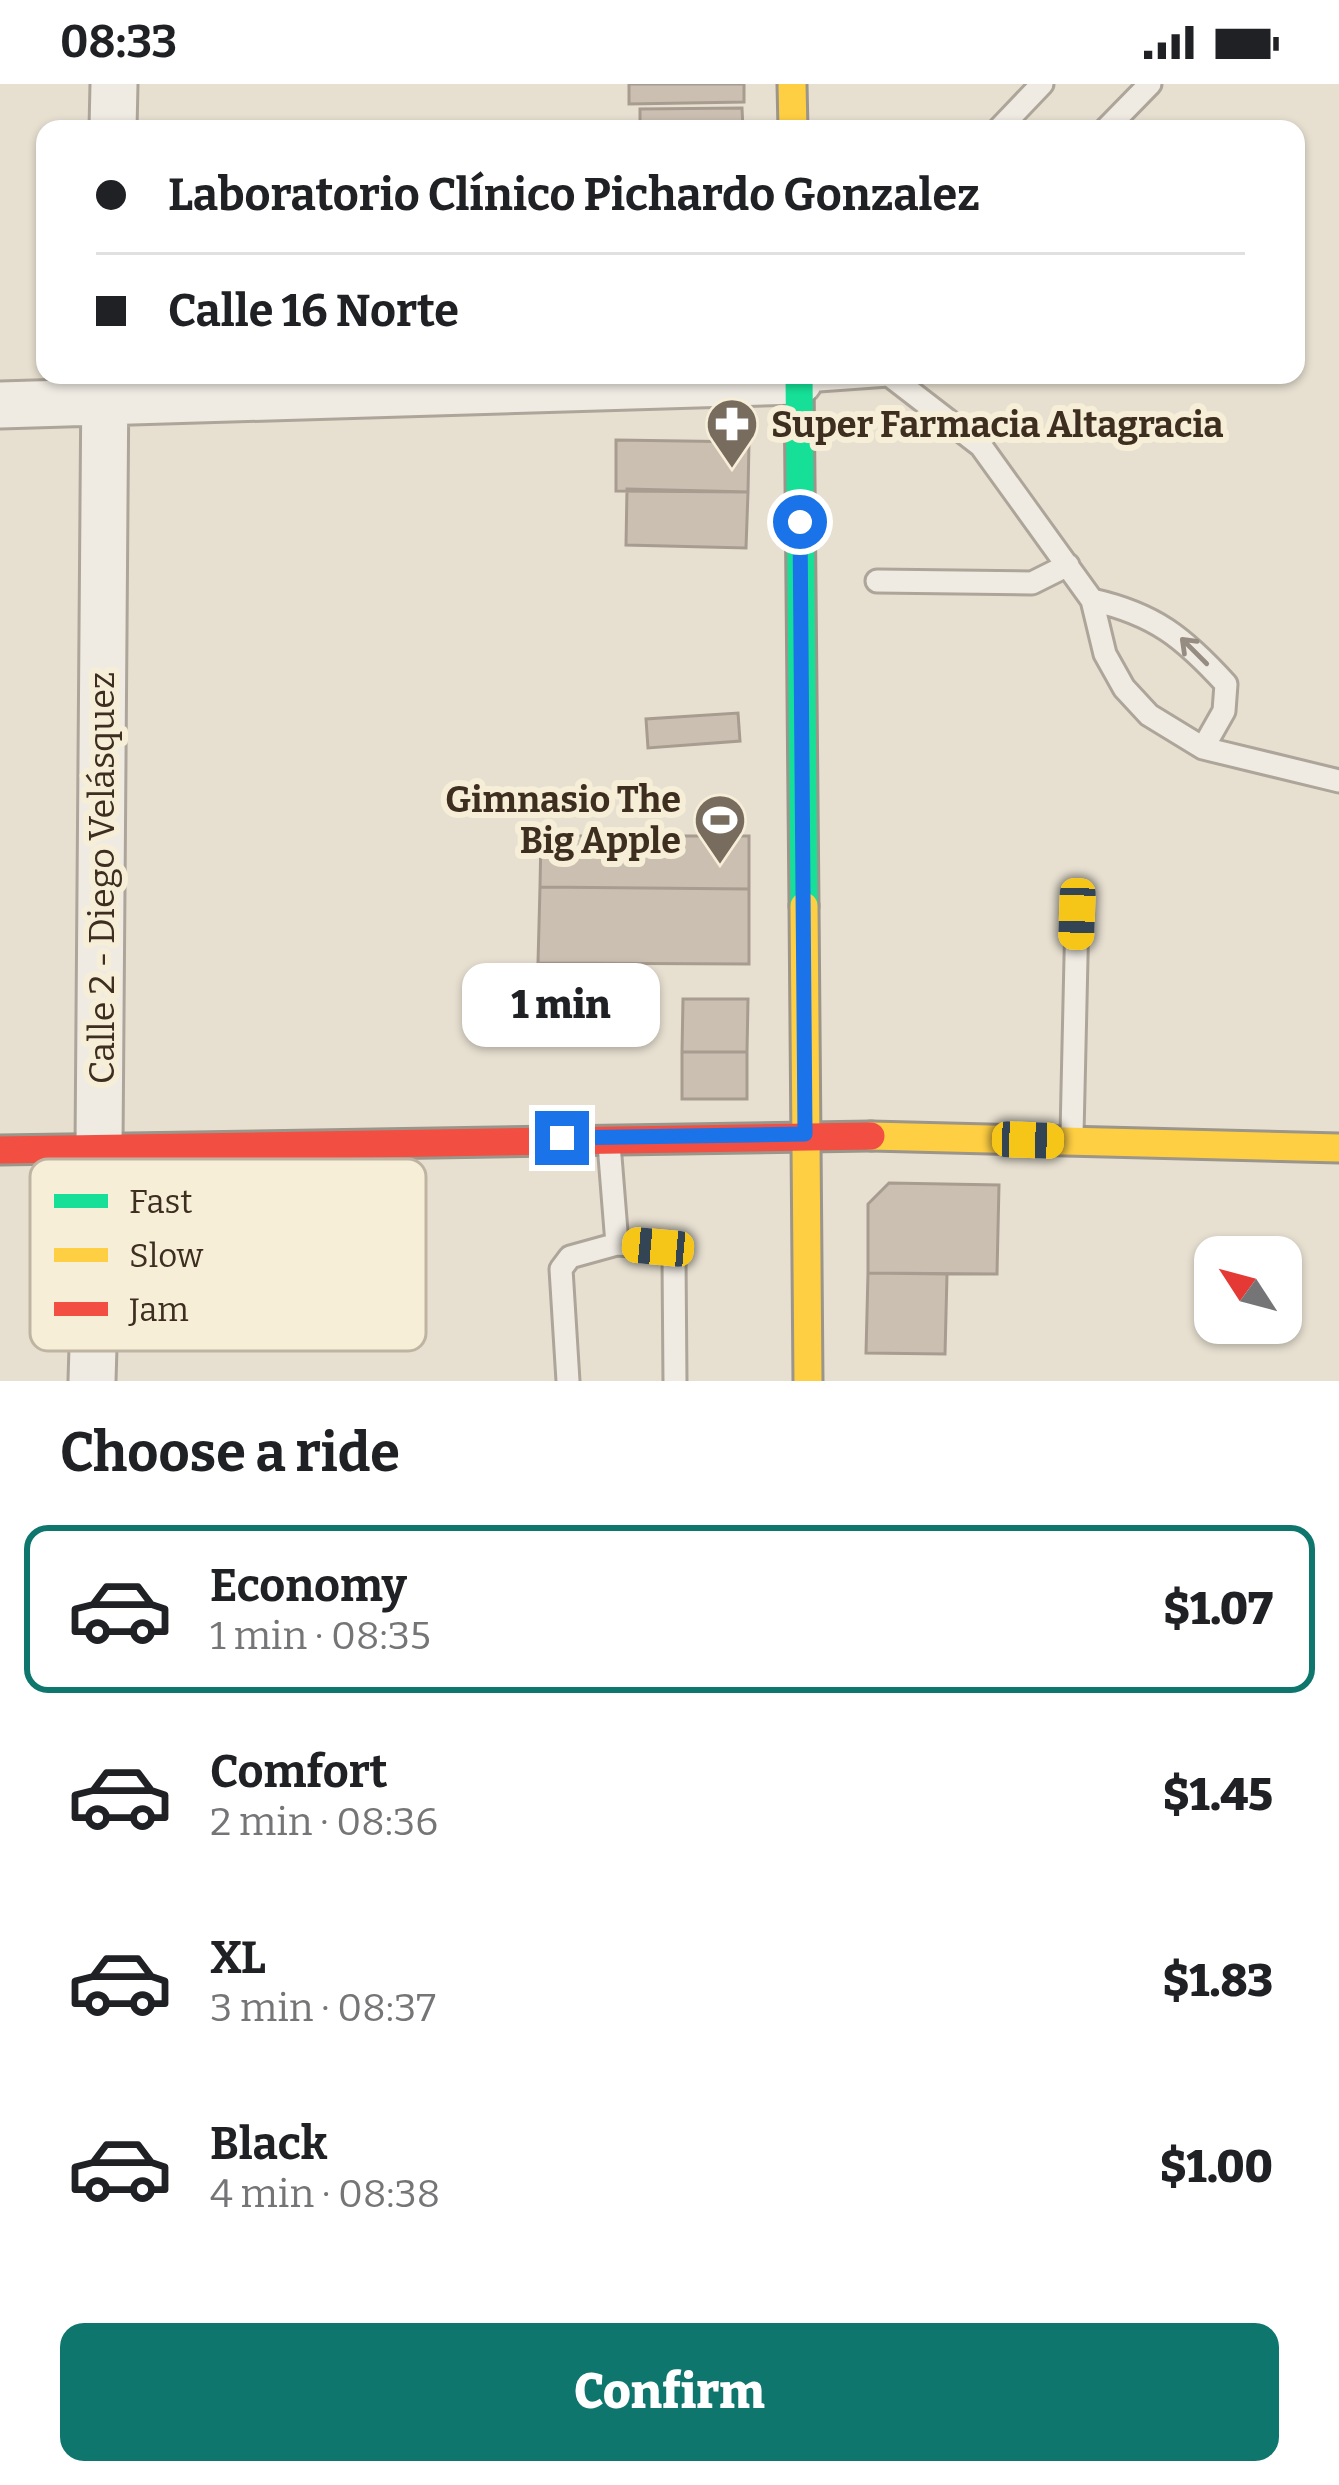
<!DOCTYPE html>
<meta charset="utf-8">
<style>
:root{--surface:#fff;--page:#f6f6f6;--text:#202124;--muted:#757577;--line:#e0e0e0;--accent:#0f766e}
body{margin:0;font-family:Bitter,serif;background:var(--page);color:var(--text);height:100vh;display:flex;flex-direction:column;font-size:45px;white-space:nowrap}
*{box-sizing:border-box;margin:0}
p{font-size:39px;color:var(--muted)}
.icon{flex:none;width:66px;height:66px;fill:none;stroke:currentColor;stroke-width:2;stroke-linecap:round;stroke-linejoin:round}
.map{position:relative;height:1297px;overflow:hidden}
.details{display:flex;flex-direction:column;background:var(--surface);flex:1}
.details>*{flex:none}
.guide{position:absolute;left:36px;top:36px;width:1269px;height:264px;border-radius:24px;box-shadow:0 3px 9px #0004;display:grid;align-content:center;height:264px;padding:0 60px;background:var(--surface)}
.needle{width:78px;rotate:306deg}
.buttons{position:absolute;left:1194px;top:1152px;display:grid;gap:24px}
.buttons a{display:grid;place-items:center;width:108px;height:108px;border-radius:24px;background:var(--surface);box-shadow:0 3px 9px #0004;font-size:60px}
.end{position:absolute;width:54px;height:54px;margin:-27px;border:15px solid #1a73e8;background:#fff;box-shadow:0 0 0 6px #fff}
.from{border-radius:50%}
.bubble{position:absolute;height:84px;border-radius:24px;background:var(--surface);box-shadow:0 3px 9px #0004;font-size:39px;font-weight:800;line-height:84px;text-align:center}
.car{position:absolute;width:36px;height:72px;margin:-36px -18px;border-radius:15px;box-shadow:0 0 9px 3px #0007;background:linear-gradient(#f5c518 24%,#345 0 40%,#f5c518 0 76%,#345 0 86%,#f5c518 0)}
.guide b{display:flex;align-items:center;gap:42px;height:114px;font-size:45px}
.guide b+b{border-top:3px solid var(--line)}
.guide i{width:30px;height:30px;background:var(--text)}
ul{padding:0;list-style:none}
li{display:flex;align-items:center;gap:36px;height:168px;margin:0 24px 18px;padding:0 36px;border:6px solid transparent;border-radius:24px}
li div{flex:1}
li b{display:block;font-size:45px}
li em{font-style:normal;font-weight:800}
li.selected{border-color:var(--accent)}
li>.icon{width:108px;height:108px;stroke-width:1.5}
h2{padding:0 60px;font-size:54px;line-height:144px}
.primary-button{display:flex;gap:24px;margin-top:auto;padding:24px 60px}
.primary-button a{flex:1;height:138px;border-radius:24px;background:var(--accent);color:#fff;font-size:48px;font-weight:800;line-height:138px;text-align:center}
.status{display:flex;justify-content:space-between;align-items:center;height:84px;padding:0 60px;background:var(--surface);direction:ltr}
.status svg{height:33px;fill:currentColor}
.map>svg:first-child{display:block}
.building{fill:#cbbfb2;stroke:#a89c90;stroke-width:3}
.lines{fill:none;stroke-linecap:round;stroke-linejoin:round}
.lane-casing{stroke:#ada599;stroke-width:27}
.street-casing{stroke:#ada599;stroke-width:51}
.fast-casing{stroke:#9c958a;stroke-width:33}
.slow-casing{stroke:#9c958a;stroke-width:33}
.jam-casing{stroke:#9c958a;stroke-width:33}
.lane{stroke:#efebe3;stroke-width:21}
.street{stroke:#efebe3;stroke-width:45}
.fast{stroke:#16e098;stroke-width:27}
.slow{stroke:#ffcf43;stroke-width:27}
.jam{stroke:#f24e42;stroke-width:27}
.oneway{stroke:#968c82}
.route{stroke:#1a73e8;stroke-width:15}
.labels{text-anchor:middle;stroke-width:12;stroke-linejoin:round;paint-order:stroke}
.poi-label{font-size:36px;font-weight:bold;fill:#3d2e20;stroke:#f7eed8;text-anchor:start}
.street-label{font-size:36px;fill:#3d2e20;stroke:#f7eed8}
.key{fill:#f7eed8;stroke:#bfb4a1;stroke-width:3}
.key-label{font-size:33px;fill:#3d2e20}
</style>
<div class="status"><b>08:33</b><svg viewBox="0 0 49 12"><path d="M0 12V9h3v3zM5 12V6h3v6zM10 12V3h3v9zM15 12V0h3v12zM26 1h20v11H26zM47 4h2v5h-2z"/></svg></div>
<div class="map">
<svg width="1339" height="1297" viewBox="0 0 1339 1297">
<rect width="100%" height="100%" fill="#e7e0d1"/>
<path class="building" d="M629,0H744V18L629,20Z
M742,24L743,45H640V25Z
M616,356L749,358L748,408L616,407Z
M627,405L748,408L746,464L626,461Z
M738,629L740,657L648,664L646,635Z
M541,752H749V805L540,803Z
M540,803L749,805V880L538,879Z
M683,915H748L747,968H682Z
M682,968H747V1015H682Z
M889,1099L999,1101L997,1190L868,1189V1120Z
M868,1189L947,1190L945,1270L866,1269Z"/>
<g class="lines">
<g class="lane-casing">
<path id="lane" d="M999,45L1042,0
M1106,45L1150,0
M889,291L981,362L1092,516L1105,570L1124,604L1149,631L1203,664L1339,697
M805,297L888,291
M877,497L1032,499L1068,481
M1092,516C1155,530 1184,554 1226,600L1224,627L1203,664
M1072,1050L1077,830
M617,1160L658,1163L674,1174L675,1297
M568,1297L561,1185L570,1173L617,1160L609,1060"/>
</g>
<g class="street-casing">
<path id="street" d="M113,45L114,0
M0,321L799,297
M92,1297L99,1062L105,291"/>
</g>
<g class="fast-casing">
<path id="fast" d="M799,291L804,822"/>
</g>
<g class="slow-casing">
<path id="slow" d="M792,0L793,45
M804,822L808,1297
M871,1052L1339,1064"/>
</g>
<g class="jam-casing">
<path id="jam" d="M0,1066L871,1052"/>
</g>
<use href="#lane" class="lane"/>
<use href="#street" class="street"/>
<use href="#fast" class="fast"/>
<use href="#slow" class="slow"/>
<use href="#jam" class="jam"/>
</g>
<defs><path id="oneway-shaft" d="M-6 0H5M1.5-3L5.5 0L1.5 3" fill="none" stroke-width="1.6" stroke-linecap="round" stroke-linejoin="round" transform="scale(3)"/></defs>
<use class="oneway" href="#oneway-shaft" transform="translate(1194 567) rotate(-135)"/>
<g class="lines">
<path class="route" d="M562,1054L805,1050L800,438"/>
</g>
<defs>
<g id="pharmacy-pin" transform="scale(2.7)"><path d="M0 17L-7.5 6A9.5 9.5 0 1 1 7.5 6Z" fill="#786c5e" stroke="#f7eed8"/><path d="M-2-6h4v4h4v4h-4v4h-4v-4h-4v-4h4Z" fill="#fff"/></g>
<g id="stadium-pin" transform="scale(2.7)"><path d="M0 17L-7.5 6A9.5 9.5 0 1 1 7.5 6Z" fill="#786c5e" stroke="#f7eed8"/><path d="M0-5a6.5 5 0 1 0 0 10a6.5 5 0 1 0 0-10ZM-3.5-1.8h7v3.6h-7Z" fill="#fff"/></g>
</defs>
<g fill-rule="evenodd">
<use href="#pharmacy-pin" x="732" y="340"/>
<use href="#stadium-pin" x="720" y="736"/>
</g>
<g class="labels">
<g class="poi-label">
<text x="771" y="353">Super Farmacia Altagracia</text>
<text x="681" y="728" text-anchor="end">Gimnasio The<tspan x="681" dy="41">Big Apple</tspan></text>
</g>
<g class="street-label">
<text transform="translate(101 794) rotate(-90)" y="13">Calle 2 - Diego Velásquez</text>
</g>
</g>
<rect x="30" y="1075" width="396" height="192" rx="18" class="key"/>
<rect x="54" y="1110" width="54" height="14" fill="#16e098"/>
<rect x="54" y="1164" width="54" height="14" fill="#ffcf43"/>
<rect x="54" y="1218" width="54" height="14" fill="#f24e42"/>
<g class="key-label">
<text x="129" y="1129">Fast</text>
<text x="129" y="1183">Slow</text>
<text x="129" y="1237">Jam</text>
</g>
</svg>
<div class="buttons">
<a><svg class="needle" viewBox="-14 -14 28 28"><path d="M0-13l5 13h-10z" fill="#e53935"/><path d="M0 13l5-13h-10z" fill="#757577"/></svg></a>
</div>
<i class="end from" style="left:800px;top:438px"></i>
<i class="end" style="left:562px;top:1054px"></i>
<div class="bubble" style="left:462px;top:879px;width:198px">1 min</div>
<i class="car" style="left:1077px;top:830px;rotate:182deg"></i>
<i class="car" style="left:1028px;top:1056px;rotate:92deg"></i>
<i class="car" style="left:658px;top:1163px;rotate:275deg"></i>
<div class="guide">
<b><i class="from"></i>Laboratorio Clínico Pichardo Gonzalez</b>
<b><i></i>Calle 16 Norte</b>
</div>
</div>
<section class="details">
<h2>Choose a ride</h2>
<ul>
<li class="selected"><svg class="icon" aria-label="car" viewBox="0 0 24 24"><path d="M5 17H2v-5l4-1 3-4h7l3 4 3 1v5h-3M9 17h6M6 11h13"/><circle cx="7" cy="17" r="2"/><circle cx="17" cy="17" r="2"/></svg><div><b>Economy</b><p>1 min · 08:35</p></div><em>$1.07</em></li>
<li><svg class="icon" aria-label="car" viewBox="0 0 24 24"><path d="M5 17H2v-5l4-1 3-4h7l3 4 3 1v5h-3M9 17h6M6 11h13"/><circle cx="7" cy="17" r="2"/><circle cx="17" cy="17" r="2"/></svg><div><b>Comfort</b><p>2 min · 08:36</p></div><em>$1.45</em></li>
<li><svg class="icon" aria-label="car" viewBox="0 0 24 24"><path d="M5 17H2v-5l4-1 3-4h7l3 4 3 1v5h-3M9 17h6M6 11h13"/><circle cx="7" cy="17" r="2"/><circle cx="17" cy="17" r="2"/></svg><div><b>XL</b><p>3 min · 08:37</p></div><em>$1.83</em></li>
<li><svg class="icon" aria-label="car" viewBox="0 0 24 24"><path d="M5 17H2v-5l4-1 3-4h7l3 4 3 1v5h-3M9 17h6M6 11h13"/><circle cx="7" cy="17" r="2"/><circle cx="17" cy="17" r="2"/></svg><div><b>Black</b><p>4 min · 08:38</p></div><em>$1.00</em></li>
</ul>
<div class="primary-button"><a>Confirm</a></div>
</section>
